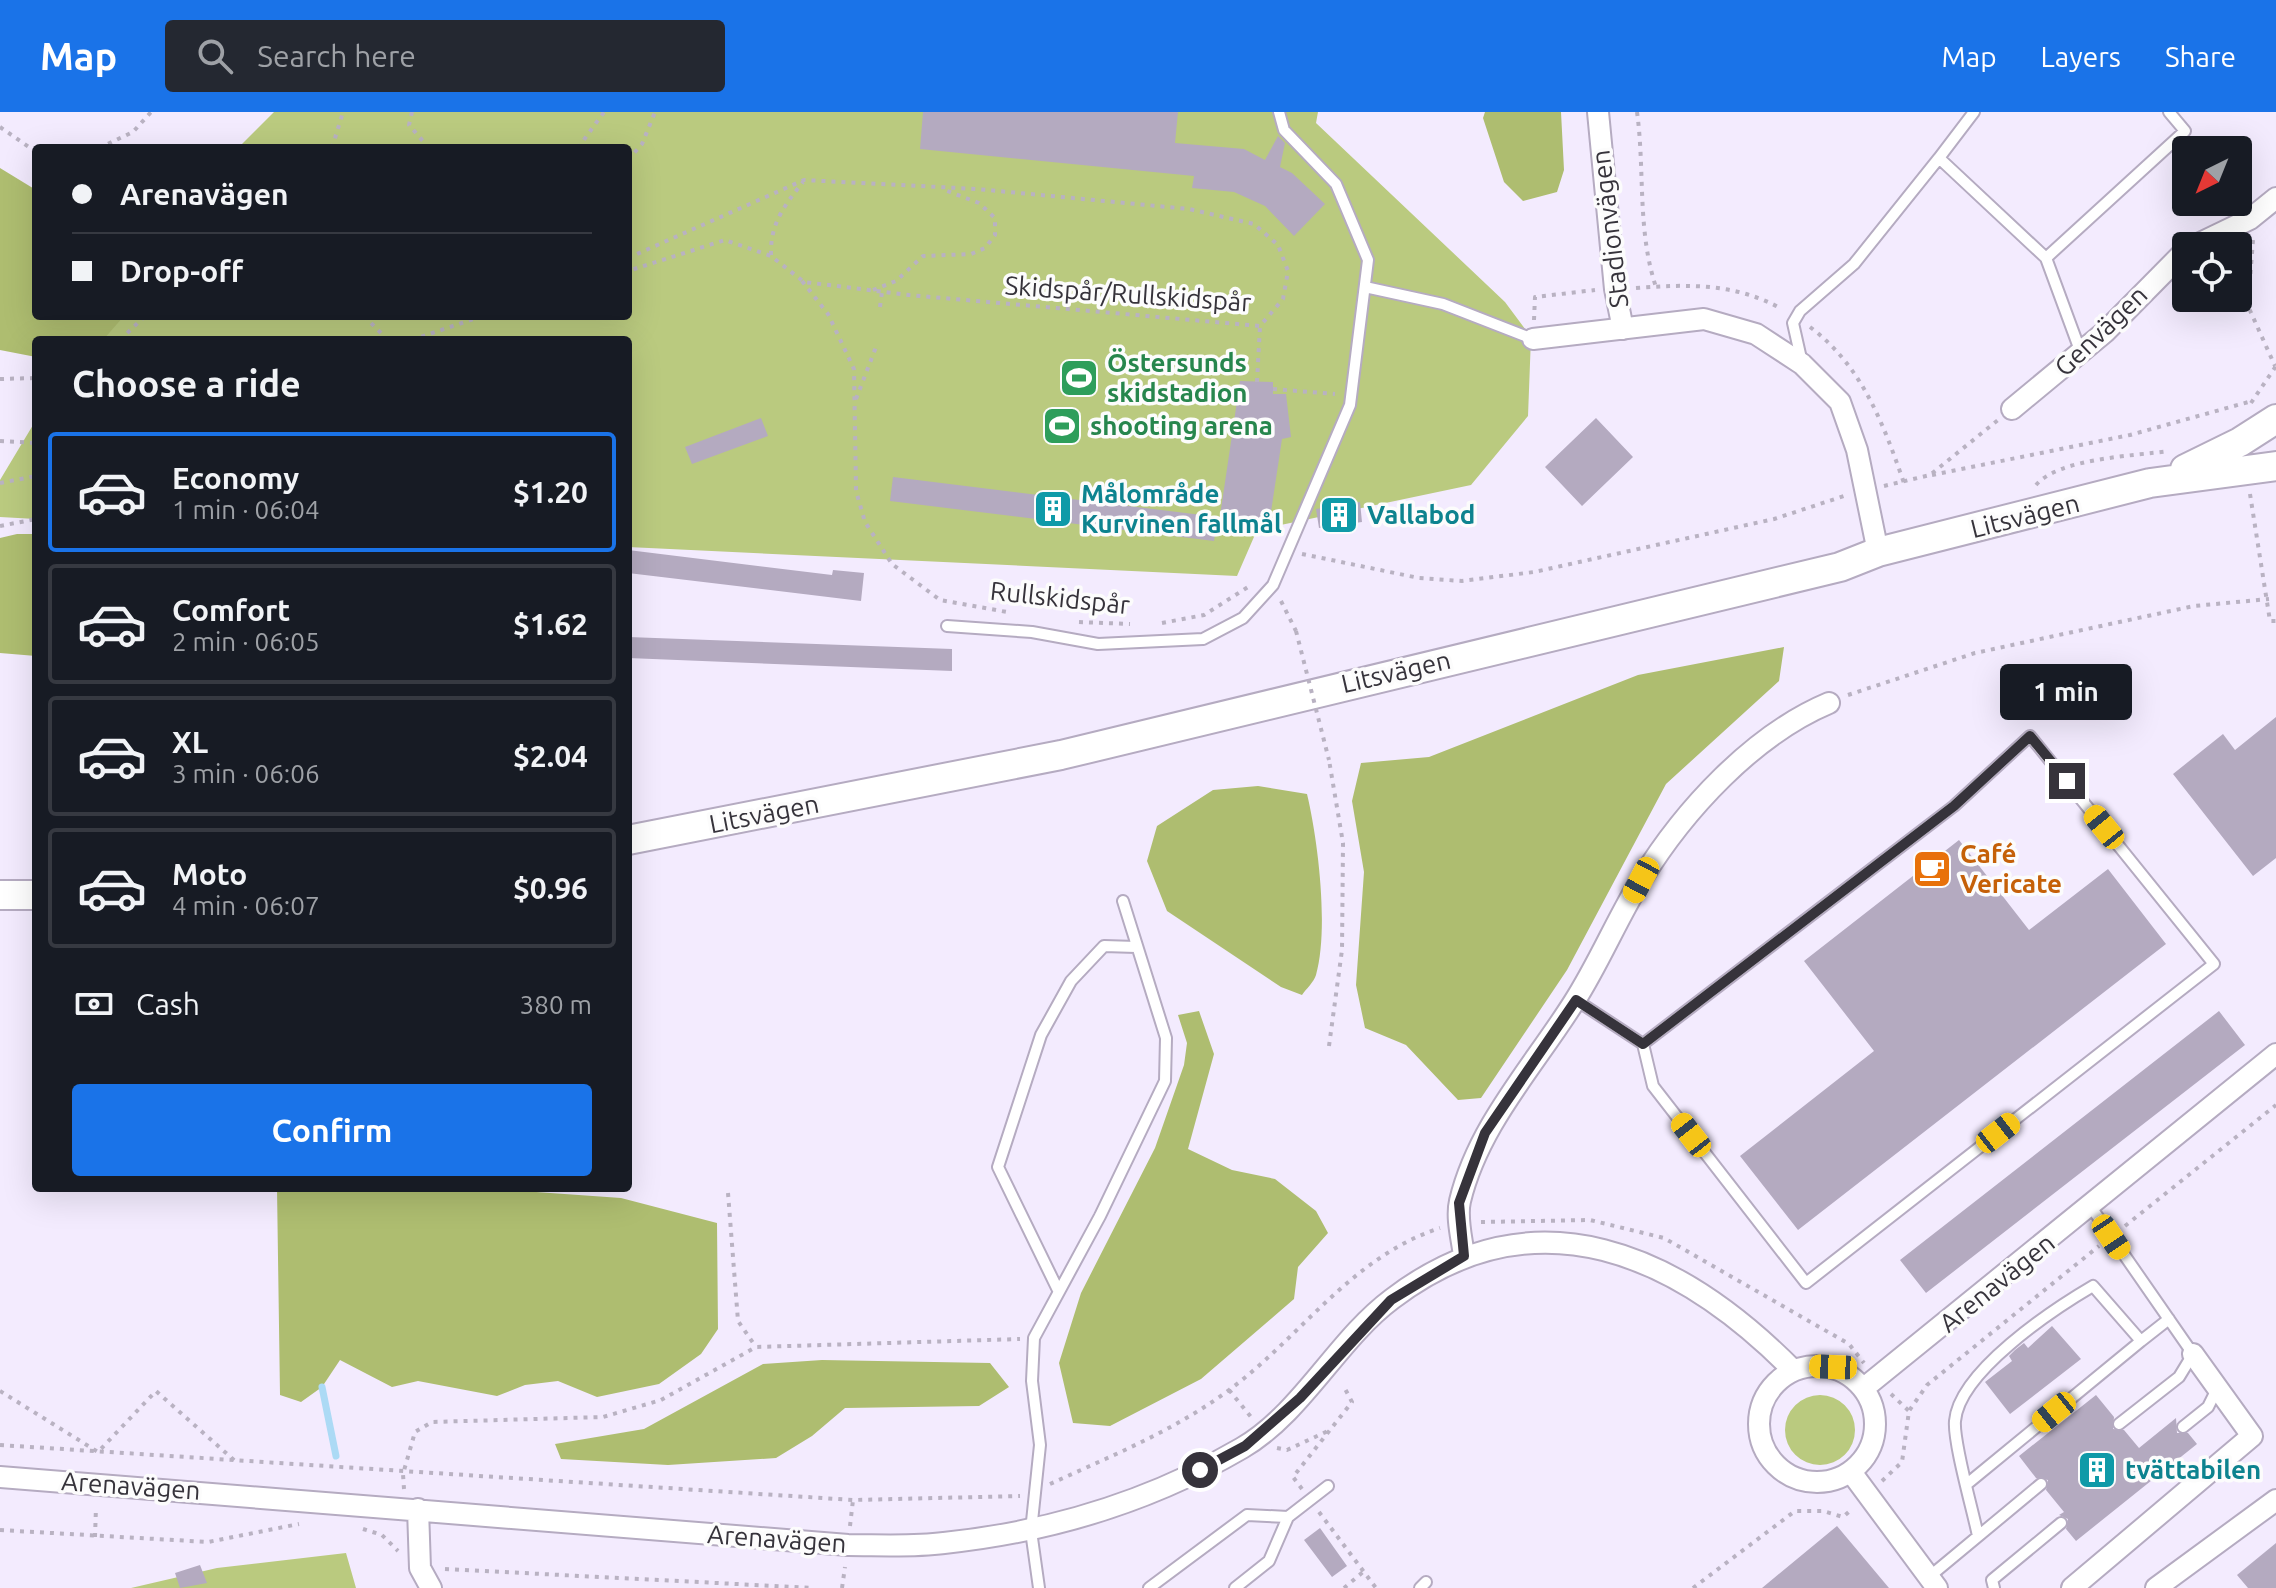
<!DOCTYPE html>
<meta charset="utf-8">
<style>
:root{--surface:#171b24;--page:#242831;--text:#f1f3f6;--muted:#9ea1a6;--line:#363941;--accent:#1a73e8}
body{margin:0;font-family:Ubuntu,sans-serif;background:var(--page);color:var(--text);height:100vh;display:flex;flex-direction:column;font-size:30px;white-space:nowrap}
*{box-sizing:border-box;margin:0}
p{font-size:26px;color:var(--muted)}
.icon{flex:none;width:44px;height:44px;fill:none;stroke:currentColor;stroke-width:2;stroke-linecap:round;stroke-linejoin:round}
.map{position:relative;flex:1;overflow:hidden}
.side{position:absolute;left:32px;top:224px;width:600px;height:856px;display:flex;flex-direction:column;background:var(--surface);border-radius:8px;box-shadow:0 8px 32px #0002}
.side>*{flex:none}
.banner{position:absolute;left:32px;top:32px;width:600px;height:176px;border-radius:8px;box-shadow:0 8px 32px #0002;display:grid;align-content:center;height:176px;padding:0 40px;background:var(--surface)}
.needle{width:52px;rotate:223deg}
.controls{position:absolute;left:2172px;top:24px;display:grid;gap:16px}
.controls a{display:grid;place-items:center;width:80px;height:80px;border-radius:8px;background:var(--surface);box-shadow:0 8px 32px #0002;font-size:40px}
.end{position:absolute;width:36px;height:36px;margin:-18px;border:10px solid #36333b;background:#fff;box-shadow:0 0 0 4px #fff}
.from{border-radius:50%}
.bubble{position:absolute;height:56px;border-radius:8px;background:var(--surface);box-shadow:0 8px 32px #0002;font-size:26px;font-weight:700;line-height:56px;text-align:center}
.car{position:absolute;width:24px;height:48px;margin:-24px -12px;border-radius:10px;box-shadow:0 0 6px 2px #0007;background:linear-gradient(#f5c518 24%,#345 0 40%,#f5c518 0 76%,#345 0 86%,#f5c518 0)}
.banner b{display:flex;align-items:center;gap:28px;height:76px;font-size:30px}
.banner b+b{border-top:2px solid var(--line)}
.banner i{width:20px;height:20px;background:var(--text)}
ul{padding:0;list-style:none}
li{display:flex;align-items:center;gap:24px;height:120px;margin:0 16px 12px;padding:0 24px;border:4px solid var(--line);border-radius:8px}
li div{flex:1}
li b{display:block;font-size:30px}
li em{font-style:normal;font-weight:700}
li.current{border-color:var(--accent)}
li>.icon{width:72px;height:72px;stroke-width:1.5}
h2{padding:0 40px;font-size:36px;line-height:96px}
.pay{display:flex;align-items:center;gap:20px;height:88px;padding:0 40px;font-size:30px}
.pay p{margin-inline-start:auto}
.action{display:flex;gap:16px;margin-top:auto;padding:16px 40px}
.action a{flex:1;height:92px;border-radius:8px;background:var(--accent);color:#fff;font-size:32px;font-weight:700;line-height:92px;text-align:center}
header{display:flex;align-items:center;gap:48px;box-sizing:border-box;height:112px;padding:0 40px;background:var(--accent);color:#fff}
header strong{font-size:38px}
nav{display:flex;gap:44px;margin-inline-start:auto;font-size:28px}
.search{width:560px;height:72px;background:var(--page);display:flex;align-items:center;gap:20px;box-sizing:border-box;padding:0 28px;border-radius:8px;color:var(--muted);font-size:30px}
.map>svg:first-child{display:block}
.green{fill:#baca7f}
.forest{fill:#aebd70}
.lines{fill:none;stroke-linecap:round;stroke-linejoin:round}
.stream{stroke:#acdaf5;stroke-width:7}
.building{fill:#b4aac0}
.lane-casing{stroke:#b5abc1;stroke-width:14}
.street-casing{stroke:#b5abc1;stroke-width:24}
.secondary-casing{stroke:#b5abc1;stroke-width:32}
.path{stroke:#b9b2c2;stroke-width:4;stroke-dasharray:4 6;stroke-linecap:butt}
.lane{stroke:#fff;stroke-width:10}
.street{stroke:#fff;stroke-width:20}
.secondary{stroke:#fff;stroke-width:28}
.path-bridge{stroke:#b9b2c2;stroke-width:4;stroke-dasharray:4 6;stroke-linecap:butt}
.route{stroke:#36333b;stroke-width:10}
.labels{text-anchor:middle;stroke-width:7;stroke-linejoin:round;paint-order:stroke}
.street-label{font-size:26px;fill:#36333b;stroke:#fcfcfc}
.leisure-label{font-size:26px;font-weight:bold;fill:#27864d;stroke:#fcfcfc;text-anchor:start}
.culture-label{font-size:26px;font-weight:bold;fill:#0d838f;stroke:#fcfcfc;text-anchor:start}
.food-label{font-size:26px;font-weight:bold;fill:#c56008;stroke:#fcfcfc;text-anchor:start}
</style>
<header>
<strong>Map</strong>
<div class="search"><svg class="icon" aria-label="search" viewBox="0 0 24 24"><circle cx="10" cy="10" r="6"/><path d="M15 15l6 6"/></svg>Search here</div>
<nav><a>Map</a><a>Layers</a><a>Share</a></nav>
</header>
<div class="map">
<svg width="2276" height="1476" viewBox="0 0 2276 1476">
<rect width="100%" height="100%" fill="#f3ebfe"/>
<path class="green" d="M274,0H1318L1316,11L1505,190L1531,225L1528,304L1471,373L1257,418L1237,464L628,435V228H85L100,204H628V36H238Z
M36,308V407L0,405V368Z
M1785 1318a35 35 0 1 1 70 0a35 35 0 1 1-70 0Z
M346,1441L356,1476H131L217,1456Z"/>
<path class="forest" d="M1485,0H1561L1564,58L1557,80L1523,89L1504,70L1483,6Z
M0,56L36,78V204H124L103,228H36V245L0,238Z
M17,422H36V544L0,541V426Z
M1784,535L1779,569L1666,672L1567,858L1481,986L1458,988L1406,933L1365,916L1356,873L1364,760L1352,689L1361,651L1429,645L1638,563Z
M1258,674L1307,682C1318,728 1329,817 1316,863C1314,870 1306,877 1302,883L1281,875L1167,799L1147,749L1157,714L1213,678Z
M1199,899L1214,942L1188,1037L1232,1058L1275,1067L1316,1099L1328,1121L1298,1155L1294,1187L1201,1267L1110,1314L1073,1311L1059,1251L1081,1181L1155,1036L1184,953L1187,931L1178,903Z
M277,1076H478L621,1086L717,1111L718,1217L701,1242L659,1272L597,1285L558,1269L525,1273L497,1284L418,1269L392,1275L340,1248L322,1275L301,1290L280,1283Z
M822,1248L990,1251L1009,1275L979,1294L845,1296L812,1324L776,1346L668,1353L561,1347L555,1332L644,1317L763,1252Z"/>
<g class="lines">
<path class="stream" d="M322,1275L336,1344"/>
</g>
<path class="building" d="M923,0H1178L1175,31L1244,37L1265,48L1278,24L1285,31L1280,55L1292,61L1325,92L1294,124L1265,94L1234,80L1192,76L1194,64L920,37Z
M1240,269L1273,270V282H1286L1291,325L1282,327L1269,413L1220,404Z
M761,306L768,324L692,352L685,335Z
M1596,306L1633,345L1582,394L1545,355Z
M893,365L1218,405L1214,429L890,389Z
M1360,390L1362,410L1319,416L1316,397Z
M628,438L832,463L833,458L864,461L861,489L628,461Z
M628,525L952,537V559L628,546Z
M2276,605V746L2253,764L2173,662L2223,622L2235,638Z
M1959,728L2029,818L2108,757L2166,832L1798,1118L1740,1044L1874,939L1804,849Z
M2219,899L2245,933L1926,1181L1900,1148Z
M2052,1214L2081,1247L2010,1302L1985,1270L2012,1249L2009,1244L2015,1238L2024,1231L2028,1236Z
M2096,1283L2114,1305L2113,1317L2124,1318L2139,1336L2176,1306L2177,1321H2188L2197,1332L2076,1429L2066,1417L2068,1407L2059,1403L2064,1400L2046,1378L2048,1368L2036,1366L2019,1344Z
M1837,1414L1889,1476H1762Z
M1320,1416L1347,1454L1332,1465L1304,1428Z
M2276,1431V1476H2248L2237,1463Z
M200,1453L207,1471L180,1476L175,1461Z"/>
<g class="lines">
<g class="lane-casing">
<path id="lane" d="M1974,0L1939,46L2046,146L2081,241
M2046,146L2185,19L2169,0
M1365,175L1443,192L1533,227
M1802,251L1793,211L1800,199L1854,152L1939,46
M947,514L1032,520L1098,532L1203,527L1243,506L1273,473L1350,293L1368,148L1336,72L1284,18L1279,0
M1576,888L1643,932L1954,694L2030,624L2214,852L1806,1171L1653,974L1643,932
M2091,1095L2193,1242L2179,1265L2119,1312
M1058,1178L998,1055L1041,923L1071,869L1104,834L1136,835
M2183,1315L2208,1295L2217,1277
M1967,1372L2141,1229
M1978,1424C1973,1399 1953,1330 1955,1309C1959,1260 2052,1198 2093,1174L2141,1229L2169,1207
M1929,1465L2041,1372
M1039,1476L1031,1419L1040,1333L1032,1269L1034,1226L1100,1104L1165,969L1166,926L1123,789
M1149,1476L1247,1403L1288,1405L1328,1374
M1235,1476L1269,1449L1288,1405
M1420,1476L1426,1470
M1994,1476L1992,1468L2061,1411"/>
</g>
<g class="street-casing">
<path id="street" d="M1598,0L1615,177L1623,217
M2194,134L2250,107L2276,86
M1533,227L1704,207L1756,222L1802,252L1840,290L1857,338L1878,440
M2012,297L2105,220L2186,138
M1464,1144C1462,1127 1456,1106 1460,1089C1478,1014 1533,955 1574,890C1599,851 1617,807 1641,768C1684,698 1753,623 1829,591
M1759 1312a58 58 0 1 1 116 0a58 58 0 1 1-116 0Z
M1864,1276L2276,942
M1851,1360L1937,1476
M0,1365L848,1433C879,1433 913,1435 944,1431C1049,1420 1151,1389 1242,1336C1302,1301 1337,1228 1392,1187C1536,1077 1679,1143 1793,1258
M418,1397L420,1456L431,1476
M2072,1476L2252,1324L2193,1242
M2156,1476L2276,1388"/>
</g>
<g class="secondary-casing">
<path id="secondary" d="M2185,357L2240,330L2276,307
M628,728L1061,643L1840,455L1878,440L2150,371L2276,354
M0,783H36"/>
</g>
<path class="path" d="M412,0L409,13L429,36
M1637,0C1645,58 1637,119 1656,175
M0,15L36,40
M99,36L133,20L151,0
M332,36L343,0
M578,36L604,0
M628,48L642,32L655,0
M2253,128L2248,194L2275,254
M771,143C770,112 784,94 803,70
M628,146L804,68L977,77L1189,97L1254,112L1278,133L1288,159L1283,187L1260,214L909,183L804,170L771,144L725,128L628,159
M802,169L828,202L854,257L856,379L865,410L892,452L940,488L1007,500
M1636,176C1689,172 1735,171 1782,197
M873,178L896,169L923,144L971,142L985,136L995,123V106L979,91L942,77
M880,195L882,180
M364,204L388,228
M1534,208L1535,185L1595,178
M1810,215C1862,254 1883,311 1904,371
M120,228L145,204
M412,228L482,204
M0,267L36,266
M1257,270L1260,214
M1273,277L1335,282
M856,287L876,235
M2251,291L2276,254
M0,329L36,331
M1932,363L2130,323L2252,289
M0,371L36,364
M2036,373C2059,346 2134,344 2169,339
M1884,374L1930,363L1998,308
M2250,382L2270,509H2276
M0,414L36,407
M1302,442L1419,466L1462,469L1534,460L1774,407L1844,384
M1281,489L1296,519
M1079,510L1130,512
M1162,511L1204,503L1248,475
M1848,583L1975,541L2194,494L2269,487
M1329,934L1342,838L1343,731L1329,648
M728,1081L738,1209L756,1235
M1481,1110L1590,1108L1664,1126L1849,1232L1864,1251
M2125,1114L2276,993
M1229,1278L1251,1305
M0,1279L98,1340L156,1279L235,1349
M1891,1282L1909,1299
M0,1333L853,1388L1020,1384
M1277,1336L1287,1338L1328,1319
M1882,1369L1902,1350L1909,1299L1927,1273L2099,1134
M1050,1372C1111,1344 1174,1319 1229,1278C1301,1225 1351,1145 1440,1116
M404,1377L403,1362L415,1320L432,1310L603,1305L661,1288L756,1235L1020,1227
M1302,1377L1293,1365L1352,1290L1343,1273
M1319,1400L1376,1476
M850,1414L853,1388
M363,1417L382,1423L398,1439
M0,1418L208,1430L299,1412
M95,1425L96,1395
M445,1457L814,1476
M842,1476L845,1455
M1344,1476L1363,1460
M1693,1476L1795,1399H1823L1843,1405L1852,1397"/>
<use href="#lane" class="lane"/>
<use href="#street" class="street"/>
<use href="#secondary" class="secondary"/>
<path class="path-bridge" d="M1296,519L1329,648"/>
</g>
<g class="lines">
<path class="route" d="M1200,1358L1245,1334L1300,1286L1391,1188L1464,1144L1459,1091L1485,1021L1576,888L1643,932L1954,694L2030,624L2067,669"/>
</g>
<defs>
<g id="stadium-square" transform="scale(2)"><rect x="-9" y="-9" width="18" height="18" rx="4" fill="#2e9e5b" stroke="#fcfcfc"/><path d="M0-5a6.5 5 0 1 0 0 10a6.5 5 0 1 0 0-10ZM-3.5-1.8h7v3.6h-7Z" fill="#fff"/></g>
<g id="building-square" transform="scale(2)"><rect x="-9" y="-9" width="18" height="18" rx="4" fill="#0f9aa8" stroke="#fcfcfc"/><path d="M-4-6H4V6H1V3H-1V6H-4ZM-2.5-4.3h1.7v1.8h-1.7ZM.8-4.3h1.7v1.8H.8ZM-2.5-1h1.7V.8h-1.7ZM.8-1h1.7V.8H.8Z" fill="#fff"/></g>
<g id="cafe-square" transform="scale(2)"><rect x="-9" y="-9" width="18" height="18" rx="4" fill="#e8710a" stroke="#fcfcfc"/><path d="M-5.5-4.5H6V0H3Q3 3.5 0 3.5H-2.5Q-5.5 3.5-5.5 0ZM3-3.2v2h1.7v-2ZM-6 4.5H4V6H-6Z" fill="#fff"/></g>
</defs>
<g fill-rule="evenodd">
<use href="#stadium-square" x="1079" y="266"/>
<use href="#stadium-square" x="1062" y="314"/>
<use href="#building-square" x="1053" y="397"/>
<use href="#building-square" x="1339" y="403"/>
<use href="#cafe-square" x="1932" y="757"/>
<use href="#building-square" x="2097" y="1358"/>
</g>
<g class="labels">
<g class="street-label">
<text transform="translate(1610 117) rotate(-97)" y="9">Stadionvägen</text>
<text transform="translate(1128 182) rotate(4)" y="9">Skidspår/Rullskidspår</text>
<text transform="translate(2101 219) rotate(-44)" y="9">Genvägen</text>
<text transform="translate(2025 404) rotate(-14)" y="9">Litsvägen</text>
<text transform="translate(1060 486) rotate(6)" y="9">Rullskidspår</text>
<text transform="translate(1396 560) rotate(-13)" y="9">Litsvägen</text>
<text transform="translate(764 702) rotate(-11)" y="9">Litsvägen</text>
<text transform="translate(1997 1171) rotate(-39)" y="9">Arenavägen</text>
<text transform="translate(131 1374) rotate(4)" y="9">Arenavägen</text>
<text transform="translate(777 1427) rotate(4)" y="9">Arenavägen</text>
</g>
<g class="leisure-label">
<text x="1107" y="260">Östersunds<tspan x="1107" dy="30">skidstadion</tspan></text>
<text x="1090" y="323">shooting arena</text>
</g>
<g class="culture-label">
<text x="1081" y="391">Målområde<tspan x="1081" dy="30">Kurvinen fallmål</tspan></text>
<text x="1367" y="412">Vallabod</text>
<text x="2125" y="1367">tvättabilen</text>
</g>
<g class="food-label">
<text x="1960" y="751">Café<tspan x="1960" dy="30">Vericate</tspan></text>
</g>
</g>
</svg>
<div class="controls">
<a><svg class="needle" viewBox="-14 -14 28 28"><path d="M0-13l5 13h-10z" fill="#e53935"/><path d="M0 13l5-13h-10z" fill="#9ea1a6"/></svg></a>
<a><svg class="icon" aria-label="locate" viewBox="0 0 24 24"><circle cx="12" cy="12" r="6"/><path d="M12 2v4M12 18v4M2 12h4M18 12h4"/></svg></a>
</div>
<i class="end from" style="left:1200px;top:1358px"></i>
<i class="end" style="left:2067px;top:669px"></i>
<div class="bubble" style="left:2000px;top:552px;width:132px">1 min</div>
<i class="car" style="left:2104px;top:715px;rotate:321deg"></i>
<i class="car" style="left:1641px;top:768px;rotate:208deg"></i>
<i class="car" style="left:1998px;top:1021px;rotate:52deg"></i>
<i class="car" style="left:1691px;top:1023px;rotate:322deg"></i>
<i class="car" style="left:2111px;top:1125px;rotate:146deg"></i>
<i class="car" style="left:1833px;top:1255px;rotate:272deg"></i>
<i class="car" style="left:2054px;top:1300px;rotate:231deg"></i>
<div class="banner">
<b><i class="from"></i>Arenavägen</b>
<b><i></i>Drop-off</b>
</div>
<section class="side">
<h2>Choose a ride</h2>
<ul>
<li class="current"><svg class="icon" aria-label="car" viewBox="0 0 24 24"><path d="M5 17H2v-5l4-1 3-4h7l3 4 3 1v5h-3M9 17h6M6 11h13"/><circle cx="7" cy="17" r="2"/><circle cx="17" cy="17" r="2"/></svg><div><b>Economy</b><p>1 min · 06:04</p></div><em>$1.20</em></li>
<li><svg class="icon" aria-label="car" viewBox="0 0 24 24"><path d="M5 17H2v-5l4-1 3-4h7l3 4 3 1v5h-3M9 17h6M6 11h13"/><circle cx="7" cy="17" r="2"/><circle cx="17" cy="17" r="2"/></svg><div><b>Comfort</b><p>2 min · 06:05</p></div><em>$1.62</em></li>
<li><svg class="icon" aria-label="car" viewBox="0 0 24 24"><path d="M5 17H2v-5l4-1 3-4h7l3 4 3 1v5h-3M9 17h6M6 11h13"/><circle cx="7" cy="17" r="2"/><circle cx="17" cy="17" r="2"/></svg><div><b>XL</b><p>3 min · 06:06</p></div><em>$2.04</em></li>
<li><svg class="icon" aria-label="car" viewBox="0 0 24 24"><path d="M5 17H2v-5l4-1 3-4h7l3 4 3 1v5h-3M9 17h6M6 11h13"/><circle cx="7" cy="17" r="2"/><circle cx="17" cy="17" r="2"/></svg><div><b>Moto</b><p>4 min · 06:07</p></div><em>$0.96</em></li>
</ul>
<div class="pay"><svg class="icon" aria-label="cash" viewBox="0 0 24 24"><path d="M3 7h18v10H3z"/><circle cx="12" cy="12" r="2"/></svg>Cash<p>380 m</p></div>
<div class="action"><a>Confirm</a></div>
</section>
</div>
